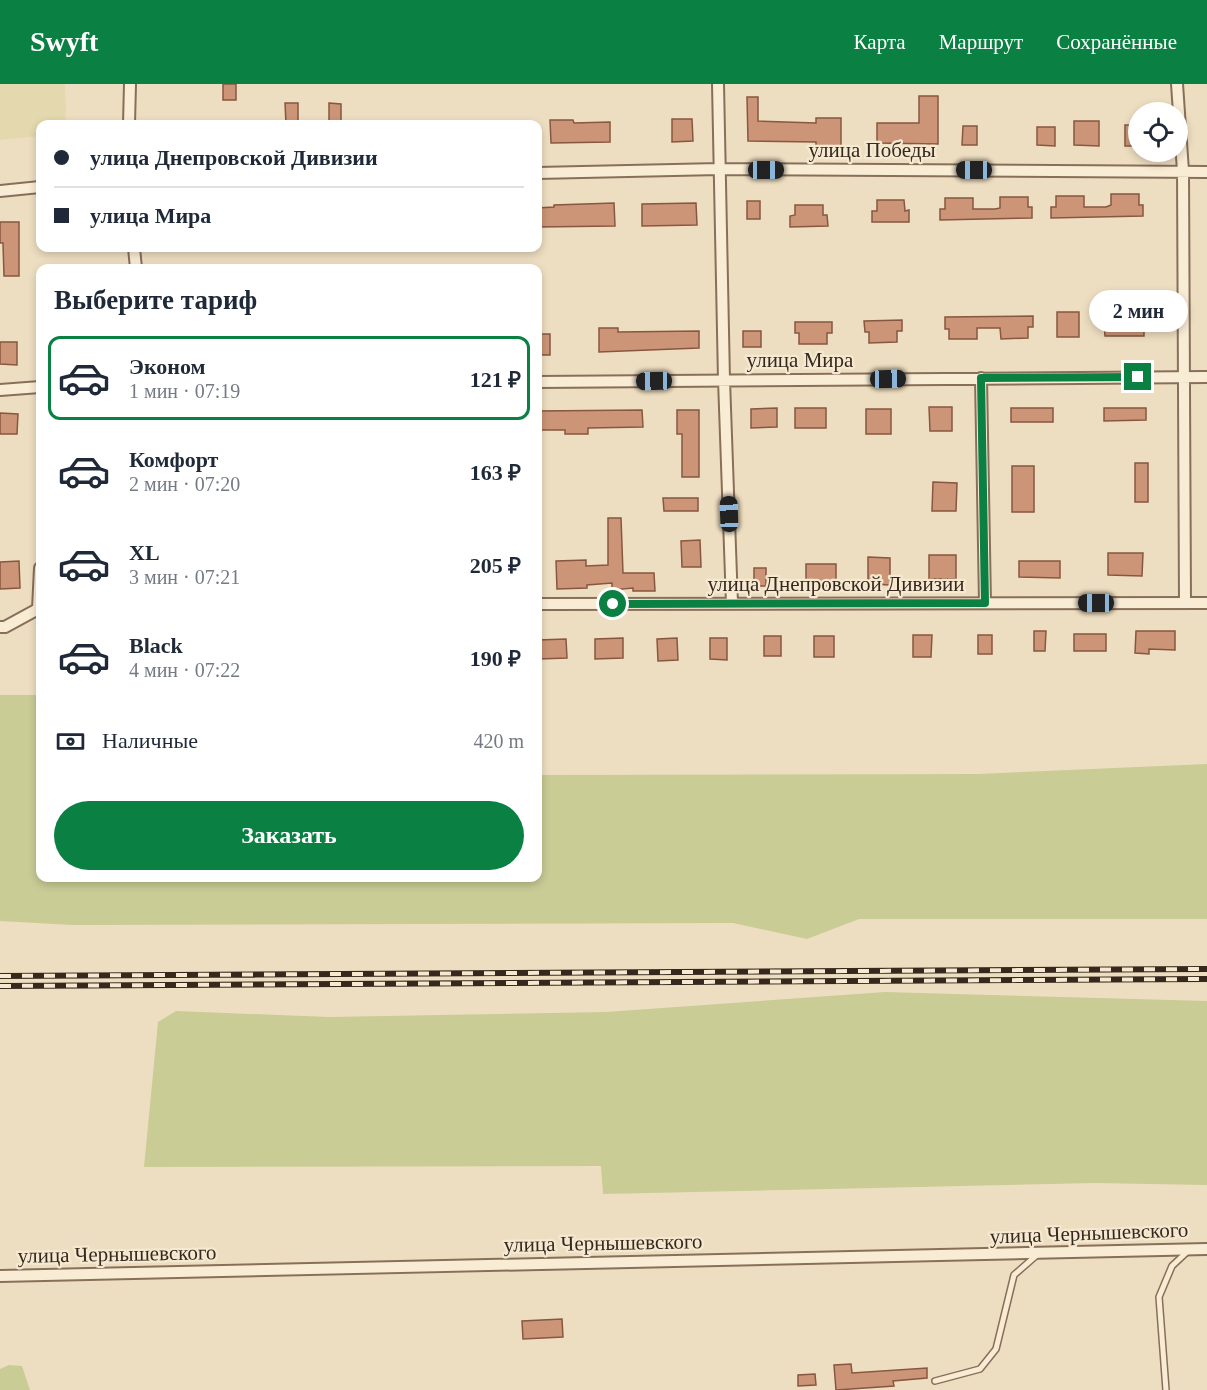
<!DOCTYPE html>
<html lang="ru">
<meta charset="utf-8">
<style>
:root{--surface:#fff;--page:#f6f6f7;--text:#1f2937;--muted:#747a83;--line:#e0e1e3;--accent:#0b8043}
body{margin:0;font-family:Georgia,serif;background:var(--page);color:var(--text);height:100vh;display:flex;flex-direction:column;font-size:22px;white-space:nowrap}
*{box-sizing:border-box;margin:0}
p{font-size:20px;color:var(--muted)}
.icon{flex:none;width:33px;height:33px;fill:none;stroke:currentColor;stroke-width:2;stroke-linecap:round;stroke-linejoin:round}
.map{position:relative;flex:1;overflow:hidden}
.sheet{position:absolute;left:36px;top:180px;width:506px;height:618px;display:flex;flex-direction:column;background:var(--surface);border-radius:12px;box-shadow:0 3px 9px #0003}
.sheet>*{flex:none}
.guide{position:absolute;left:36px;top:36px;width:506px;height:132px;border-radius:12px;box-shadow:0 3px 9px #0003;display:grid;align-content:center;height:132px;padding:0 18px;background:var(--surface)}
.tools{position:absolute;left:1128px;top:18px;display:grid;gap:12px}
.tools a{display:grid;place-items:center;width:60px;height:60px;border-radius:50%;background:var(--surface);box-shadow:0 3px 9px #0003;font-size:30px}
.end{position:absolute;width:27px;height:27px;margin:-14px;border:8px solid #0b8043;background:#fff;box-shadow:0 0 0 3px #fff}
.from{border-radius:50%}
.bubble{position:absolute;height:42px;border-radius:21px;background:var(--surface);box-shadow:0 3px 9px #0003;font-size:20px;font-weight:700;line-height:42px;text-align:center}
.car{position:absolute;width:18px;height:36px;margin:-18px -9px;border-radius:8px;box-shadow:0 0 4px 2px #0007;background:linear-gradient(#222 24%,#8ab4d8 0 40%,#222 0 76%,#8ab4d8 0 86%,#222 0)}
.guide b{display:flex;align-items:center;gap:21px;height:57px;font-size:22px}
.guide b+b{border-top:2px solid var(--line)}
.guide i{width:15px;height:15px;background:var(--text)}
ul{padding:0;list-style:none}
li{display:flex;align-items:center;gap:18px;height:84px;margin:0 12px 9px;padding:0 6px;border:3px solid transparent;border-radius:12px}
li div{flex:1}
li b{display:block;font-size:22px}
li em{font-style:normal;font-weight:700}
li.active{border-color:var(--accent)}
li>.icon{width:54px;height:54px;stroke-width:1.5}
h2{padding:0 18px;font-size:27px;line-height:72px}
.pay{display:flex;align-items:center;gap:15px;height:66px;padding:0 18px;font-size:22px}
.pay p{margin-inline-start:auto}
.primary-button{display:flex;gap:12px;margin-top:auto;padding:12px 18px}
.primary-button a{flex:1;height:69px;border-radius:36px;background:var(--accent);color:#fff;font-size:24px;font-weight:700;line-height:69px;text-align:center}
header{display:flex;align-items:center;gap:36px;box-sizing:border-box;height:84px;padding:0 30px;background:var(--accent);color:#fff}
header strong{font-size:28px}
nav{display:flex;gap:33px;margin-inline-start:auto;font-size:21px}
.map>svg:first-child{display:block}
.farmland{fill:#e4d8af}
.green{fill:#c9cc95}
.building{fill:#cc9577;stroke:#87573f;stroke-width:1.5}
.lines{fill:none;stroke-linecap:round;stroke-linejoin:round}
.lane-casing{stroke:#886f59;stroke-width:8}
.street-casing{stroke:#886f59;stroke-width:14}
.lane{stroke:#f9ecd5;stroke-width:5}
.street{stroke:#f9ecd5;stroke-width:10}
.rail-casing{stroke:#37281d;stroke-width:6}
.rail{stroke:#f5e9d1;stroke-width:4;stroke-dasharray:11;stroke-linecap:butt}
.route{stroke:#0b8043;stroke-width:8}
.labels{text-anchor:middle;stroke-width:4.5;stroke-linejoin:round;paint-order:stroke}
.street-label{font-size:21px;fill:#37281d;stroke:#f5e9d1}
</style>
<header>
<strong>Swyft</strong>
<nav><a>Карта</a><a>Маршрут</a><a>Сохранённые</a></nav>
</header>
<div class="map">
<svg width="1207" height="1306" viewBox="0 0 1207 1306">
<rect width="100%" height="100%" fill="#eedec1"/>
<path class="farmland" d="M0,0H65L66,25L65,40H40V52L0,56Z"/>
<path class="green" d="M0,611H40V794H537V691L978,690L1207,680V835H859L807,855L733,839L72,841L0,837Z
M885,908L1207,917V1101L1095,1099L603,1110L601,1082L144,1083L158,938L176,927L329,933L606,928Z
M9,1281L22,1282L30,1306H0V1285Z"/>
<path class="building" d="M223,0H236V16H223Z
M919,12H938V60L877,59V39H919Z
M747,13H758V37L816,39V34H841V70L816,71V58L748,57Z
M285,19H298V40H286Z
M329,19L341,20V40H329Z
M672,35H692L693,57L672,58Z
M550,36H573L574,39L610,38V58L551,59Z
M1074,37H1099V62L1074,61Z
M1125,41H1138V62H1125Z
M963,42H977V61H962Z
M1037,43H1055V62L1037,61Z
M1111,110H1139V121H1143V132L1051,134V123H1056V112H1084V123H1106L1111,121Z
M1000,113H1028V123H1032V134L940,136V125H945V114H973V125H995L1000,124Z
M877,116H904L905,127L909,126V138H872V127H877Z
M747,117H760V135H747Z
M614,119L615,142L537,143V124L554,123V121Z
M696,119L697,141L642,142V120Z
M795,121H823V131H827L828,142L790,143V132L795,131Z
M0,138H19V192H4L3,159H0Z
M1057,228H1079V253H1057Z
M1033,232V243H1028V254L1001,255L1000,244H977V255H949V245H945V233Z
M902,236V247H897V258L869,259V248H865L864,237Z
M795,238H832V249H827V260H799V249H795Z
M1104,238H1144V252H1105Z
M599,244H618V248L699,247V264L599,268Z
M743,247H761V263H743Z
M537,250H550V271H537Z
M0,258H17V281L0,280Z
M929,323H952V347H930Z
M777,324V343L751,344V325Z
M795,324H826V344H795Z
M1011,324H1053V338H1011Z
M1104,324H1146V336L1104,337Z
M866,325H891V350H866Z
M642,326L643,343L588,344V350H565V346H537V327Z
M677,326H699V393H682V350H677Z
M0,329L18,330L17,350H0Z
M1135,379H1148V418H1135Z
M1012,382H1034V428H1012Z
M933,398L957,399L956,427H932Z
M663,414H698V427H664Z
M608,434H621L623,489H654L655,507H633V504L612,506V499L587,501V504L557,505L556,477L586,476V482L608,481Z
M700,456L701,483H682L681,457Z
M1108,469H1143L1142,492L1108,491Z
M929,471H956V495H929Z
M868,473L890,474V501L868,500Z
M19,477L20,504L0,505V478Z
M1019,477H1060V494L1019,493Z
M806,480H836V502H806Z
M754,484H766V502H754Z
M1034,547H1046L1045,567H1034Z
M1136,547H1175V566L1149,565V570L1135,569Z
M1074,550H1106V567H1074Z
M913,551H932L931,573H913Z
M978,551H992V570H978Z
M764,552H781V572H764Z
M814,552H834V573H814Z
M623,554V574L595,575V555Z
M677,554L678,576L658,577L657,555Z
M710,554H727V576L710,575Z
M566,555L567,574L539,575L538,556Z
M562,1235L563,1253L523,1255L522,1237Z
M851,1280L852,1289L927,1284V1294L893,1297L894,1302L836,1306L834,1281Z
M815,1290L816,1301L798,1302V1291Z"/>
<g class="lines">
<g class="lane-casing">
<path id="lane" d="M935,1297L980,1285L996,1265L1014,1191L1038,1170
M1166,1306L1159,1213L1172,1182L1188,1167"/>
</g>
<g class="street-casing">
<path id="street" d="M718,0L724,296L732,520
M1177,0L1183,87L1185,519
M129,40L130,0
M537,89L719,85L1207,88
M0,107L40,103
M134,164L136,184
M981,294L985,519
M537,298L1207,293
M0,306L40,303
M537,520L1207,519
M0,543H5L38,525L40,484
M0,1192L1207,1165"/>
</g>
<use href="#lane" class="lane"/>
<use href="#street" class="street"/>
<g class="rail-casing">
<path id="rail" d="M0,892L1207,885
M0,902L1207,895"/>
</g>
<use href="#rail" class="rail"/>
</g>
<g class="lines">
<path class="route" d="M613,520L985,519L981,294L1138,293"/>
</g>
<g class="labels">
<g class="street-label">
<text x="872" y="73">улица Победы</text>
<text x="800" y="283">улица Мира</text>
<text x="836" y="507">улица Днепровской Дивизии</text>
<text transform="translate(1089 1149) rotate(-2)" y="7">улица Чернышевского</text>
<text transform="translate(603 1159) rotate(-1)" y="7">улица Чернышевского</text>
<text transform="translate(117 1170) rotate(-1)" y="7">улица Чернышевского</text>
</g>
</g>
</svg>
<div class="tools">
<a><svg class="icon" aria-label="locate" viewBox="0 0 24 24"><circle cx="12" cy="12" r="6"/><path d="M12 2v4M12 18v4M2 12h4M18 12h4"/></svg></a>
</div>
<i class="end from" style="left:613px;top:520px"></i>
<i class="end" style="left:1138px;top:293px"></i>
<div class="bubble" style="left:1089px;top:206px;width:99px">2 мин</div>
<i class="car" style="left:766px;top:86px;rotate:90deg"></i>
<i class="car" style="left:974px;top:86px;rotate:270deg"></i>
<i class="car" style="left:888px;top:295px;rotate:89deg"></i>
<i class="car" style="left:654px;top:297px;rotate:269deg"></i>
<i class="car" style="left:729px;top:430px;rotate:358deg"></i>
<i class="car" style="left:1096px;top:519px;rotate:270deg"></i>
<div class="guide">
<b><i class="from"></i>улица Днепровской Дивизии</b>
<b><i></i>улица Мира</b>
</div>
<section class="sheet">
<h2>Выберите тариф</h2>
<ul>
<li class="active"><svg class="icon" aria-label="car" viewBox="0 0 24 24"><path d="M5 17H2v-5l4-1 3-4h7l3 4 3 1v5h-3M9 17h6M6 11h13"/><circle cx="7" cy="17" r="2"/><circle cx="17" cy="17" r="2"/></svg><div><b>Эконом</b><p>1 мин · 07:19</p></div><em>121 ₽</em></li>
<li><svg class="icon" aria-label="car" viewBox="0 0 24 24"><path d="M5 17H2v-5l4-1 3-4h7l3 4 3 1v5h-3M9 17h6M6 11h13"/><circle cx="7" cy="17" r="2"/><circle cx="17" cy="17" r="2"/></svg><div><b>Комфорт</b><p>2 мин · 07:20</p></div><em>163 ₽</em></li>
<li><svg class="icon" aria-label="car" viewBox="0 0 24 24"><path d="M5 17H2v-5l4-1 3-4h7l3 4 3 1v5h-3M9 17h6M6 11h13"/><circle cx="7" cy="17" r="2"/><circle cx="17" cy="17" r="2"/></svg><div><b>XL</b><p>3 мин · 07:21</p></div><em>205 ₽</em></li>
<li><svg class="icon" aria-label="car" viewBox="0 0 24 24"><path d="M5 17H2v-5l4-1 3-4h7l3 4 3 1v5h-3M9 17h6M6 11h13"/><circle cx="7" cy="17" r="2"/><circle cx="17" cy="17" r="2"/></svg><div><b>Black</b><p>4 мин · 07:22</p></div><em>190 ₽</em></li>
</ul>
<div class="pay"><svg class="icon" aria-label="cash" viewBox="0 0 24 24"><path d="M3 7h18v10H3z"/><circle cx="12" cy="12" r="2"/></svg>Наличные<p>420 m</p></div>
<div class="primary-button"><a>Заказать</a></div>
</section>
</div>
